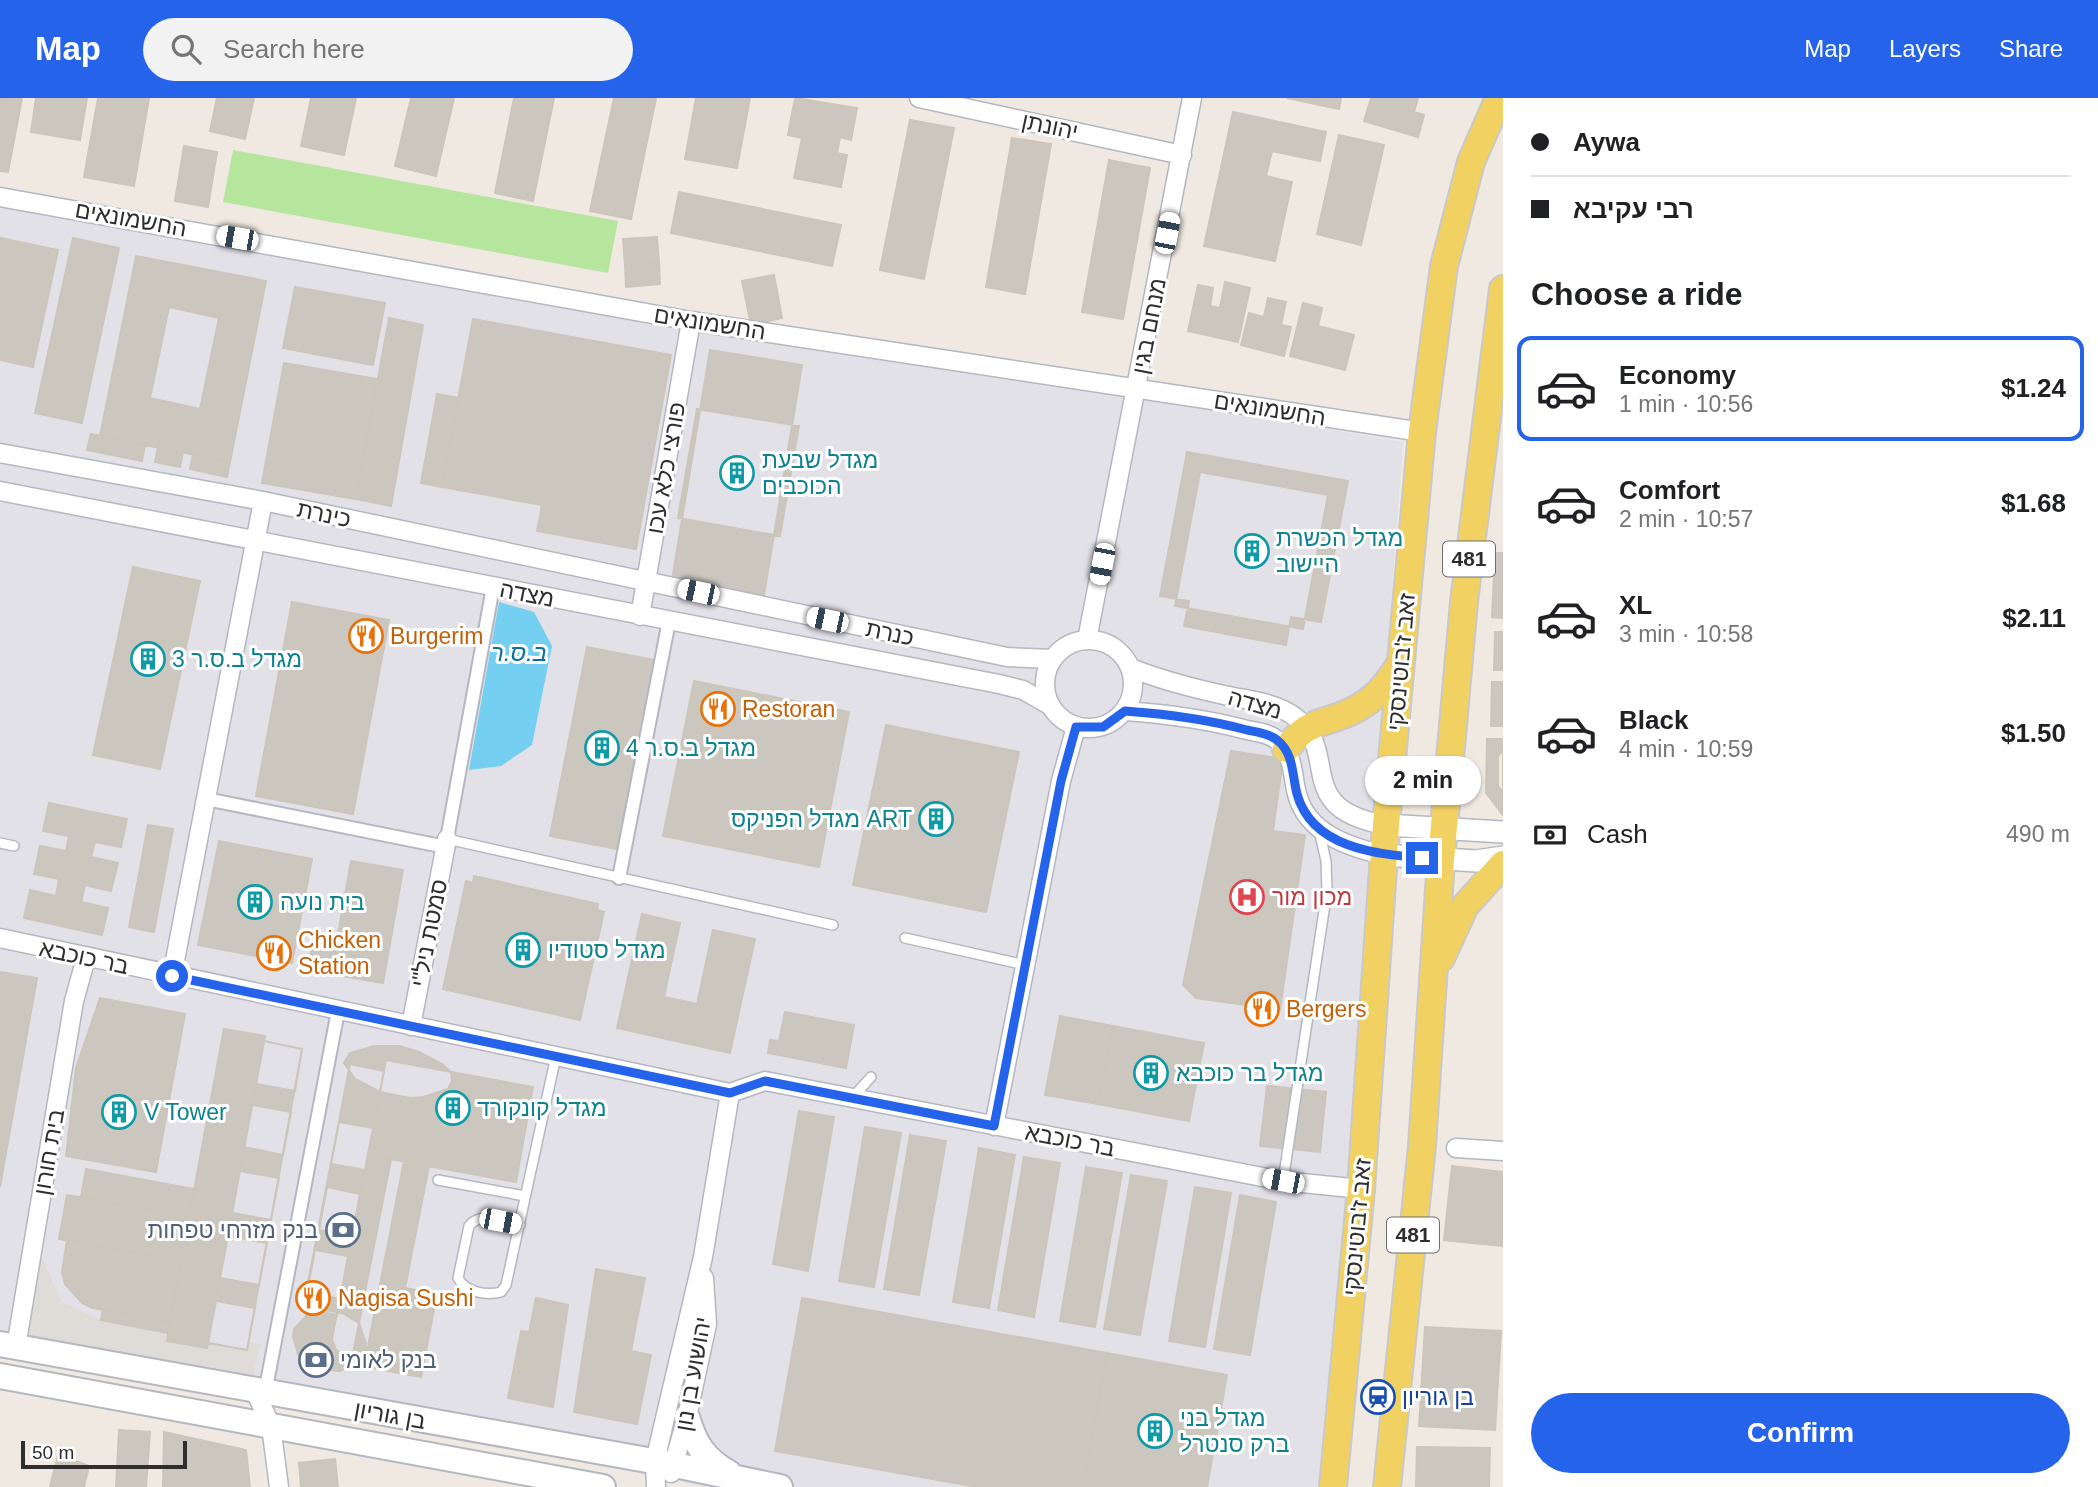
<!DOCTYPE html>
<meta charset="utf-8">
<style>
:root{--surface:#fff;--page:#f2f2f2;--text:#202124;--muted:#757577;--line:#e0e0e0;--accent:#2563eb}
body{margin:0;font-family:Arial,Heebo,sans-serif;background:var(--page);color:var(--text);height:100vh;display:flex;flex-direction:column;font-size:26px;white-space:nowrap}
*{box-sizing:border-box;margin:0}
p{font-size:23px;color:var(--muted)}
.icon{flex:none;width:38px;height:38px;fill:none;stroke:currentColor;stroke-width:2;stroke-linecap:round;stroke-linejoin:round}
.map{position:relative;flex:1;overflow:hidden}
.panel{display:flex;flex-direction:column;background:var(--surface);width:595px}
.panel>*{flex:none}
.guide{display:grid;align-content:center;height:154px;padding:0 28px;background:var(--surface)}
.scale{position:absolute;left:21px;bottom:18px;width:166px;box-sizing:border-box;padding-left:7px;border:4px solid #2e2e2e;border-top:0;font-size:19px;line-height:24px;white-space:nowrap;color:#2e2e2e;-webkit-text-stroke:5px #fff;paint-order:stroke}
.end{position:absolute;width:32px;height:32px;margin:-16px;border:9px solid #2563eb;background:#fff;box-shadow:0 0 0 4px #fff}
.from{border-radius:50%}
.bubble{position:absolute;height:49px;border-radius:24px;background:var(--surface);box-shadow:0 2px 5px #0004;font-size:23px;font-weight:800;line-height:49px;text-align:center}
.car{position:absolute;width:21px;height:42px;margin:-21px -10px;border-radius:9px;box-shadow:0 0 5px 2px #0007;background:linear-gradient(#fff 24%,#345 0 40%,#fff 0 76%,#345 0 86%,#fff 0)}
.guide b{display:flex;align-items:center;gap:24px;height:66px;font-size:26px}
.guide b+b{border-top:2px solid var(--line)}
.guide i{width:18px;height:18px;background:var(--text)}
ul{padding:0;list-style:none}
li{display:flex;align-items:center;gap:21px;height:105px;margin:0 14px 10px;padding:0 14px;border:4px solid transparent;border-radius:14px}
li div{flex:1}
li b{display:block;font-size:26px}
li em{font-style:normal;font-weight:800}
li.selected{border-color:var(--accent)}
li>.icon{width:63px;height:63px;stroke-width:1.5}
h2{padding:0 28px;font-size:32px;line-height:84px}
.pay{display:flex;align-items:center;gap:18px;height:77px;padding:0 28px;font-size:26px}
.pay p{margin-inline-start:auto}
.button{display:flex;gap:14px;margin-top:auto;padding:14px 28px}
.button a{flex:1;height:80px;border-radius:42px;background:var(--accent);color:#fff;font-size:28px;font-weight:800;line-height:80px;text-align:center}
header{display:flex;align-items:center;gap:42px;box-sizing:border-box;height:98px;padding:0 35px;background:var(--accent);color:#fff}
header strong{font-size:33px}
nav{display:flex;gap:38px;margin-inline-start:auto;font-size:24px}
.search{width:490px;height:63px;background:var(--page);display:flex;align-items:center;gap:18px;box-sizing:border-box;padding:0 24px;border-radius:38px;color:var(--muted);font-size:26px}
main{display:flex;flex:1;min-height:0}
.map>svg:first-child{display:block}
.industrial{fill:#e3e1e8}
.green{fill:#b6e59e}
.plaza{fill:#dfdcd8}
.water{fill:#75cff0}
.building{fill:#cbc7bf;stroke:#cbc5ba;stroke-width:2;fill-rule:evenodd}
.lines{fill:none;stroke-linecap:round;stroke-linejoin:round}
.service-casing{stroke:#b4b7c1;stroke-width:12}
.pedestrian-casing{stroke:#b4b7c1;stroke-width:16}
.minor-casing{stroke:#b4b7c1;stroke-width:21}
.tertiary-casing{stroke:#b4b7c1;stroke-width:24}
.secondary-casing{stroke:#b4b7c1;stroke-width:28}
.primary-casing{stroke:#c9c9c9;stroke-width:30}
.service{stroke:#fff;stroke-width:9}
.pedestrian{stroke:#fff;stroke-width:12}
.minor{stroke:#fff;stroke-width:18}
.tertiary{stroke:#fff;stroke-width:21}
.secondary{stroke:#fff;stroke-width:24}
.primary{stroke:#f2d163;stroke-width:26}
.route{stroke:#2563eb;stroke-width:9}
.labels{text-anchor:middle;stroke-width:6;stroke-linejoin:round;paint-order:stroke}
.shield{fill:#fff;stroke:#6d6d6d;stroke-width:2}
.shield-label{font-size:21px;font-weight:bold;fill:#2e2e2e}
.street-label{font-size:23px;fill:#2e2e2e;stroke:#fff}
.culture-label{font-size:23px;fill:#0d838f;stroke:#fff;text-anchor:start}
.food-label{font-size:23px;fill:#c56008;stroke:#fff;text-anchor:start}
.health-label{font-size:23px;fill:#be3a42;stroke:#fff;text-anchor:start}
.service-label{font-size:23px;fill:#4e5e75;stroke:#fff;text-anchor:end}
.transit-label{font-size:23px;fill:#164399;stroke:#fff;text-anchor:start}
.water-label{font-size:24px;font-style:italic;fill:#0d6fa3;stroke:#fff}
</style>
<header>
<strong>Map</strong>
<div class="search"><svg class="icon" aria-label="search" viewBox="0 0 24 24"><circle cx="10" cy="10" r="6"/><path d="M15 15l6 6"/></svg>Search here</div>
<nav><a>Map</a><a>Layers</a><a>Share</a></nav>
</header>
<main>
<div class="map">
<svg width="1503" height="1389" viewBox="0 0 1503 1389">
<rect width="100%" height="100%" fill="#efe9e1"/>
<path class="industrial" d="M0,110L223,141L1403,344L1326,1389H706L0,1244Z"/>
<path class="green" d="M233,52L618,123L608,175L223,104Z"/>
<path class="plaza" d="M32,1154L43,1162L62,1204L101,1222L168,1235L167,1243L207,1250L208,1245L246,1252L249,1244L260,1246L250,1293L16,1249Z"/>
<path class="water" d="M499,504L534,514L552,548L532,647L501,668L469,672Z"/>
<path class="building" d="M0,0H22L8,74L0,73Z
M36,0H87L80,42L31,34Z
M98,0H149L134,88L84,79Z
M217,0H254L245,41L210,33Z
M311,0H356L344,57L301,48Z
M411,0H454L436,78L395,68Z
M514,0H554L533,103L495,95Z
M614,0H656L631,121L590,113Z
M696,0H750L737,70L685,61Z
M795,0L857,10L851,42L840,39L837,55L847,57L841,89L794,80L802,40L788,37Z
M1287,0H1341L1339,11Z
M1371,0H1418L1414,14L1424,17L1418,39L1364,23Z
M1233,14L1326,34L1320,63L1272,53L1266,78L1292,84L1275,163L1204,148Z
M910,22L954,30L924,181L880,172Z
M1339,37L1384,47L1361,147L1317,136Z
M1012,40L1051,46L1025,196L986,189Z
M184,48L217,54L208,109L175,103Z
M1109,62L1150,70L1123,221L1082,214Z
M679,94L841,127L832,168L671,135Z
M657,139L659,164L625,167L623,141Z
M0,140L58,152L33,269L0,262Z
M73,140L119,150L82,325L35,315Z
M136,158L266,183L230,364L100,338ZM169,209L219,220L200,311L150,300Z
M659,164L660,186L626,189L625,167Z
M774,177L782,220L751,227L742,183Z
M1225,184L1250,190L1238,244L1188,233L1198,187L1213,190L1210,208L1220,210Z
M295,189L385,205L373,267L283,250Z
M1268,200L1286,204L1281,227L1291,229L1284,258L1241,247L1249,215L1264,219Z
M1303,205L1322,210L1318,228L1354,237L1345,272L1290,258Z
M389,220L423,227L391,408L356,401Z
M473,221L671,257L636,451L537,433L542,407L442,389Z
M710,252L802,267L764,497L672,482Z
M284,265L377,281L356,401L262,385Z
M437,296L459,300L442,389L421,385Z
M697,311L799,328L780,438L678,420Z
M91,336L145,347L142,363L87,352Z
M158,349L183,354L180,369L155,364Z
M1187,354L1348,383L1321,524L1291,519L1286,547L1184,528L1189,503L1160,498Z
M193,356L230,364L227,379L190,371Z
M1200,374L1328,397L1303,531L1175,508Z
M1495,455H1503V520L1492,519Z
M133,469L200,483L160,671L93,657Z
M292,504L389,522L353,716L256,698Z
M1495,534H1503V572H1494Z
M587,549L654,562L617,751L550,738Z
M694,583L849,614L819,769L663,738Z
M1492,584H1503V628H1491Z
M886,627L1019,654L986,814L853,787Z
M1487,641H1503V717L1486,695Z
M1503,652V694L1498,688V658Z
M1231,653L1283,661L1273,733L1305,737L1280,912L1196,900L1183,887Z
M49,705L127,721L121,749L95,744L91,759L118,765L111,793L85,787L81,804L108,810L102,837L24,820L30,792L56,798L59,781L34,776L40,748L66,753L69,738L43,733Z
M148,727L173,731L154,834L129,829Z
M219,743L312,761L292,865L198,847Z
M351,763L403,772L383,885L308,872L312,849L335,853Z
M474,778L598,806L597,812L604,814L580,922L443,891L466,783L473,785Z
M642,816L680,825L664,899L697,906L713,832L755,841L730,955L617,930Z
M0,874L37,880L0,1089Z
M100,900L185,916L156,1074L66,1058L76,970Z
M785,914L854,927L846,970L768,955L770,942L779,943Z
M1060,918L1113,928L1098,1006L1045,997Z
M1113,928L1204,945L1189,1023L1098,1006Z
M224,931L265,938L207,1250L167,1243L181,1163L59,1141L67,1097L189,1119Z
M264,943L302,951L247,1252L208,1245Z
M264,943L302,951L295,993L256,986Z
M374,948H400L419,954L442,966L451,974L452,983L448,991L423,999L410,1000L380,994L355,981L344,965L350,955Z
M386,962L533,989L516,1084L368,1057Z
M350,966L384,973L337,1217L321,1214L322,1209L304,1205Z
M1267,988L1326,994L1320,1054L1260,1048Z
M252,1007L291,1014L283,1057L244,1049Z
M799,1013L834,1019L808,1173L773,1166Z
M339,1024L373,1030L365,1072L331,1066Z
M865,1029L901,1035L874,1189L839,1183Z
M910,1037L946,1043L919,1197L884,1191Z
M979,1050L1015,1057L989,1210L953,1204Z
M368,1057L404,1063L368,1248L361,1257L349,1260L336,1252L332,1241Z
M1024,1059L1060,1065L1034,1219L998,1212Z
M391,1061L429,1068L405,1190L437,1196L421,1279L351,1266Z
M1452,1068L1503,1074V1148L1444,1142Z
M1086,1069L1122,1075L1095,1229L1060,1223Z
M86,1071L194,1091L189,1119L81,1099Z
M240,1073L279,1080L271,1122L232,1115Z
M1131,1077L1167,1083L1140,1237L1104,1231Z
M327,1089L360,1096L352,1138L319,1132Z
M1195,1089L1231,1095L1205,1249L1169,1243Z
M1240,1097L1276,1104L1250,1257L1214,1251Z
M228,1138L267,1145L259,1187L220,1180Z
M67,1142L181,1163L170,1224L93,1210L82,1205L65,1186L62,1174Z
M315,1152L348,1158L340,1201L307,1194Z
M596,1171L645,1180L631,1253L651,1257L637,1326L574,1314Z
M536,1200L568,1207L553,1309L508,1300L521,1233L529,1234Z
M802,1200L1107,1255L1083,1389H977L775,1353Z
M216,1203L255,1210L247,1252L208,1245Z
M319,1211L342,1215L359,1225L366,1246L359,1263L350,1269L340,1273L320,1271L303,1263L298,1256L293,1238L294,1231L309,1215Z
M103,1212L170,1224L168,1235L101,1222Z
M1425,1229L1501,1233L1495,1332L1419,1328Z
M1107,1255L1227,1277L1207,1389H1083Z
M119,1332L150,1334L146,1389H116Z
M164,1334L246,1352L250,1389H163Z
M1417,1349L1490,1350L1489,1389H1416Z
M58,1357L89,1368L84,1389H50Z
M335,1361L338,1389H301L299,1365Z"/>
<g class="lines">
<g class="service-casing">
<path id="service" d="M447,741L833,827
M0,745L14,748
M905,840L1025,867
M852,1000L871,979
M438,1082L525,1098
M1283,1083L1327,793L1326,763L1319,732
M520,1127C504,1124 480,1113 469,1128L458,1180C465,1194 486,1198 501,1194L506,1187L556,958"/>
</g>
<g class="pedestrian-casing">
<path id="pedestrian" d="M206,701L446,749
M447,741L493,489
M619,780L669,523
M265,1295L338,913"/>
</g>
<g class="minor-casing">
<path id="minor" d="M919,0L1182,57
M0,99L691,223L1422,334
M0,355L263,403L1007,559L1053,561
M0,393L999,586L1023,592L1051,608
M640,518L691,223
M1045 586a44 44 0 1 1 88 0a44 44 0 1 1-88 0Z
M1087,542L1192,0
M1131,570C1161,582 1192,590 1224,597C1246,602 1276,604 1295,619C1342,655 1291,711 1386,727
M1125,613C1167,616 1206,621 1247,632C1256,634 1269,635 1277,642C1294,655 1292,677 1297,696C1307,735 1348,749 1384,757
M0,840L730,995L765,983L1283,1083L1361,1091
M172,878L263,403
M411,928L447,741
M994,1028L1061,683L1076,629
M1456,1050L1503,1053
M16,1249L74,903L86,860
M255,1293L271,1328L279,1389
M671,1375L687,1319L707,1226L704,1180
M656,1389L655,1363L703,1159L730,995"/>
</g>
<g class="tertiary-casing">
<path id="tertiary" d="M1386,727L1503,734
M1384,757L1476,763L1503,759"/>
</g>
<g class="secondary-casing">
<path id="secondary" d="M0,1246L675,1367L780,1389
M0,1278L603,1389
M687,1319C695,1346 704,1361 729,1375"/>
</g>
<g class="primary-casing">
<path id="primary" d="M1286,651C1309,621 1319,628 1350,614C1374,603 1387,587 1400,566
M1441,860L1465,808L1503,766
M1333,1389L1361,1091L1386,727L1422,334L1444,168L1471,64L1499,0
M1387,1389L1422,1048L1441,762L1464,504L1503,191"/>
</g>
<use href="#service" class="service"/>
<use href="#pedestrian" class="pedestrian"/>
<use href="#minor" class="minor"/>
<use href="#tertiary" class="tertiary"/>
<use href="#secondary" class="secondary"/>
<use href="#primary" class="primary"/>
</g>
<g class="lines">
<path class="route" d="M172,878L730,995L765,983L994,1028L1061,683L1076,629H1103L1125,613C1167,616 1206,621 1247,632C1257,634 1270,636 1277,642C1294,655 1292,677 1297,696C1312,750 1376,756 1422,760"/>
</g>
<defs>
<g id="building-ring" transform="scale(1.75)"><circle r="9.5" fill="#fff" stroke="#0f9aa8" stroke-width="1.5"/><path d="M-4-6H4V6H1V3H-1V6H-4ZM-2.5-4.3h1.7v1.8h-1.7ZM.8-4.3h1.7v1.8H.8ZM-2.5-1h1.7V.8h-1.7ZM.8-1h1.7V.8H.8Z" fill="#0f9aa8"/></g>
<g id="restaurant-ring" transform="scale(1.75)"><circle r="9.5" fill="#fff" stroke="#e8710a" stroke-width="1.5"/><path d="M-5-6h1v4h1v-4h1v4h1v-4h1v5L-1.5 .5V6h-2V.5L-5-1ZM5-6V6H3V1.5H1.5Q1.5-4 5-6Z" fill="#e8710a"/></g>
<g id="hospital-ring" transform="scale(1.75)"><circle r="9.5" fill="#fff" stroke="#e0444e" stroke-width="1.5"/><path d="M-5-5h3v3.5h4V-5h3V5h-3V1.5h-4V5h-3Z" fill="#e0444e"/></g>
<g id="bank-ring" transform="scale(1.75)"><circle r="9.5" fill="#fff" stroke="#5c6f8a" stroke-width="1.5"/><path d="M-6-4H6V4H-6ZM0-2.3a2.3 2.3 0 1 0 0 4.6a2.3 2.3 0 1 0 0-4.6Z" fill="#5c6f8a"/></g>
<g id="station-ring" transform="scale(1.75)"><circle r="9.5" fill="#fff" stroke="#1a4fb4" stroke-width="1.5"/><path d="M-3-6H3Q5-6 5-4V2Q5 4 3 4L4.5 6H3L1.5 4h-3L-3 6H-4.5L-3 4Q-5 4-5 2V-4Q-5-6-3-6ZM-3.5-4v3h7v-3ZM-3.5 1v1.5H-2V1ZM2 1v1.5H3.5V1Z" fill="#1a4fb4"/></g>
</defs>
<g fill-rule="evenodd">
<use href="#building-ring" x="737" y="375"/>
<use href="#building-ring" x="1252" y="453"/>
<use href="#restaurant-ring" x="366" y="538"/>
<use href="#building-ring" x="148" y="561"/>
<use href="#restaurant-ring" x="718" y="611"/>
<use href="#building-ring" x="602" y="650"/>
<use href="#building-ring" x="936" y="721"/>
<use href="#hospital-ring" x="1247" y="799"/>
<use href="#building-ring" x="255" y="804"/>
<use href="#building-ring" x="523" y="852"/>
<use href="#restaurant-ring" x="274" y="855"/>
<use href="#restaurant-ring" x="1262" y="911"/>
<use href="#building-ring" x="1151" y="975"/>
<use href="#building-ring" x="453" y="1010"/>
<use href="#building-ring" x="119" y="1014"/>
<use href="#bank-ring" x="343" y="1132"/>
<use href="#restaurant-ring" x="313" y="1200"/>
<use href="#bank-ring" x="316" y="1262"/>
<use href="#station-ring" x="1378" y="1299"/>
<use href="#building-ring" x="1155" y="1333"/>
</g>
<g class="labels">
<g class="shield">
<rect x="1443" y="443.5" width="52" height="35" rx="5"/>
<rect x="1387" y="1119.5" width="52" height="35" rx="5"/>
</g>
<g class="shield-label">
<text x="1469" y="468">481</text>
<text x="1413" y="1144">481</text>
</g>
<g class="street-label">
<text transform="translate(1050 28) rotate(12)" y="8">יהונתן</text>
<text transform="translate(131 121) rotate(10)" y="8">החשמונאים</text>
<text transform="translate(710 225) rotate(9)" y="8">החשמונאים</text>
<text transform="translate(1149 228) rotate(-79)" y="8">מנחם בגין</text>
<text transform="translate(1270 311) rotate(9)" y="8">החשמונאים</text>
<text transform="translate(666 370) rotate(-80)" y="8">פורצי כלא עכו</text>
<text transform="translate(324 416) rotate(12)" y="8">כינרת</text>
<text transform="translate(527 496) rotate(11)" y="8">מצדה</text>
<text transform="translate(890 535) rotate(12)" y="8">כנרת</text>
<text transform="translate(1401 564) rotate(-85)" y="8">זאב ז'בוטינסקי</text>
<text transform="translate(1255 606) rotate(16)" y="8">מצדה</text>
<text transform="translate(429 835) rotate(-79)" y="8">סמטת ניל"י</text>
<text transform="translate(84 859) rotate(12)" y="8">בר כוכבא</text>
<text transform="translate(1070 1042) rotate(11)" y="8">בר כוכבא</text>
<text transform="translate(49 1054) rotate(-80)" y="8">בית חורון</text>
<text transform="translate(1357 1129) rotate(-85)" y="8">זאב ז'בוטינסקי</text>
<text transform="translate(693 1276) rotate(-80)" y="8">יהושוע בן נון</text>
<text transform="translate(390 1317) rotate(10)" y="8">בן גוריון</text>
</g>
<g class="culture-label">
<text x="762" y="370">מגדל שבעת<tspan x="762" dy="26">הכוכבים</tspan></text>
<text x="1276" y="448">מגדל הכשרת<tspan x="1276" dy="26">היישוב</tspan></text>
<text x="172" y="569">מגדל ב.ס.ר 3</text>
<text x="626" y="658">מגדל ב.ס.ר 4</text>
<text x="912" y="729" text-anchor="end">מגדל הפניקס ART</text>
<text x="280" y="812">בית נועה</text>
<text x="548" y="860">מגדל סטודיו</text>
<text x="1176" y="983">מגדל בר כוכבא</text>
<text x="477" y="1018">מגדל קונקורד</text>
<text x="144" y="1022">V Tower</text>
<text x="1180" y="1328">מגדל בני<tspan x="1180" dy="26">ברק סנטרל</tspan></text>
</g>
<g class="food-label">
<text x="390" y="546">Burgerim</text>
<text x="742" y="619">Restoran</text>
<text x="298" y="850">Chicken<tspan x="298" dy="26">Station</tspan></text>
<text x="1286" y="919">Bergers</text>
<text x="338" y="1208">Nagisa Sushi</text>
</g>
<g class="health-label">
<text x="1272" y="807">מכון מור</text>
</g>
<g class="service-label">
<text x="318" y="1140">בנק מזרחי טפחות</text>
<text x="340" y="1270" text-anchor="start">בנק לאומי</text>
</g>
<g class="transit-label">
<text x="1402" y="1307">בן גוריון</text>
</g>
<g class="water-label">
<text x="519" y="563">ב.ס.ר</text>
</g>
</g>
</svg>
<div class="scale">50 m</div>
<i class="end from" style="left:172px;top:878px"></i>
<i class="end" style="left:1422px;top:760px"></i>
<div class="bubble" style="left:1365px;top:658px;width:116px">2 min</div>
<i class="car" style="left:1167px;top:135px;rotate:11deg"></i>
<i class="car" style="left:237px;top:140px;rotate:280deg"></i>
<i class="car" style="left:1102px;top:466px;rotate:191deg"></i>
<i class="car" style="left:698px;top:494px;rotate:282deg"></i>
<i class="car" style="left:827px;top:522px;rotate:282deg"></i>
<i class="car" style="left:1283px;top:1083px;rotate:281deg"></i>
<i class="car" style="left:500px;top:1123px;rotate:101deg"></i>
</div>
<section class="panel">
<div class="guide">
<b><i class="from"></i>Aywa</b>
<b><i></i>רבי עקיבא</b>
</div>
<h2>Choose a ride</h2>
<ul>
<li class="selected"><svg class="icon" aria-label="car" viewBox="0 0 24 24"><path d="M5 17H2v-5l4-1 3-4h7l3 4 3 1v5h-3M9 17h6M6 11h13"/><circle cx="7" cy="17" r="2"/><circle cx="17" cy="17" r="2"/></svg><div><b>Economy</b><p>1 min · 10:56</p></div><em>$1.24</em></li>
<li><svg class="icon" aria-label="car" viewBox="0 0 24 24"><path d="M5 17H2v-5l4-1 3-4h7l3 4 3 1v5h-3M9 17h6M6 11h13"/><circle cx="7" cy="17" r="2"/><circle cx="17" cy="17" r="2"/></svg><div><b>Comfort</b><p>2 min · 10:57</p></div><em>$1.68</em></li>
<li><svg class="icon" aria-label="car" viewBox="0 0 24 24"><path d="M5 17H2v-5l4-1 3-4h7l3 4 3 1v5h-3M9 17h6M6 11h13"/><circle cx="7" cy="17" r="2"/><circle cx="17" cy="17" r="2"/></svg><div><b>XL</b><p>3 min · 10:58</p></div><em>$2.11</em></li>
<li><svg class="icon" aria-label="car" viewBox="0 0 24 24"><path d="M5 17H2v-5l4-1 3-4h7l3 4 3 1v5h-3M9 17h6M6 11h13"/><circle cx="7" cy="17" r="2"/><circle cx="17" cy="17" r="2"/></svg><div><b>Black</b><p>4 min · 10:59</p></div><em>$1.50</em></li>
</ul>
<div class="pay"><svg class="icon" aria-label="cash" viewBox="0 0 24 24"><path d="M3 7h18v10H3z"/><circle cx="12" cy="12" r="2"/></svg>Cash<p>490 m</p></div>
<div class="button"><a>Confirm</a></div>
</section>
</main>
